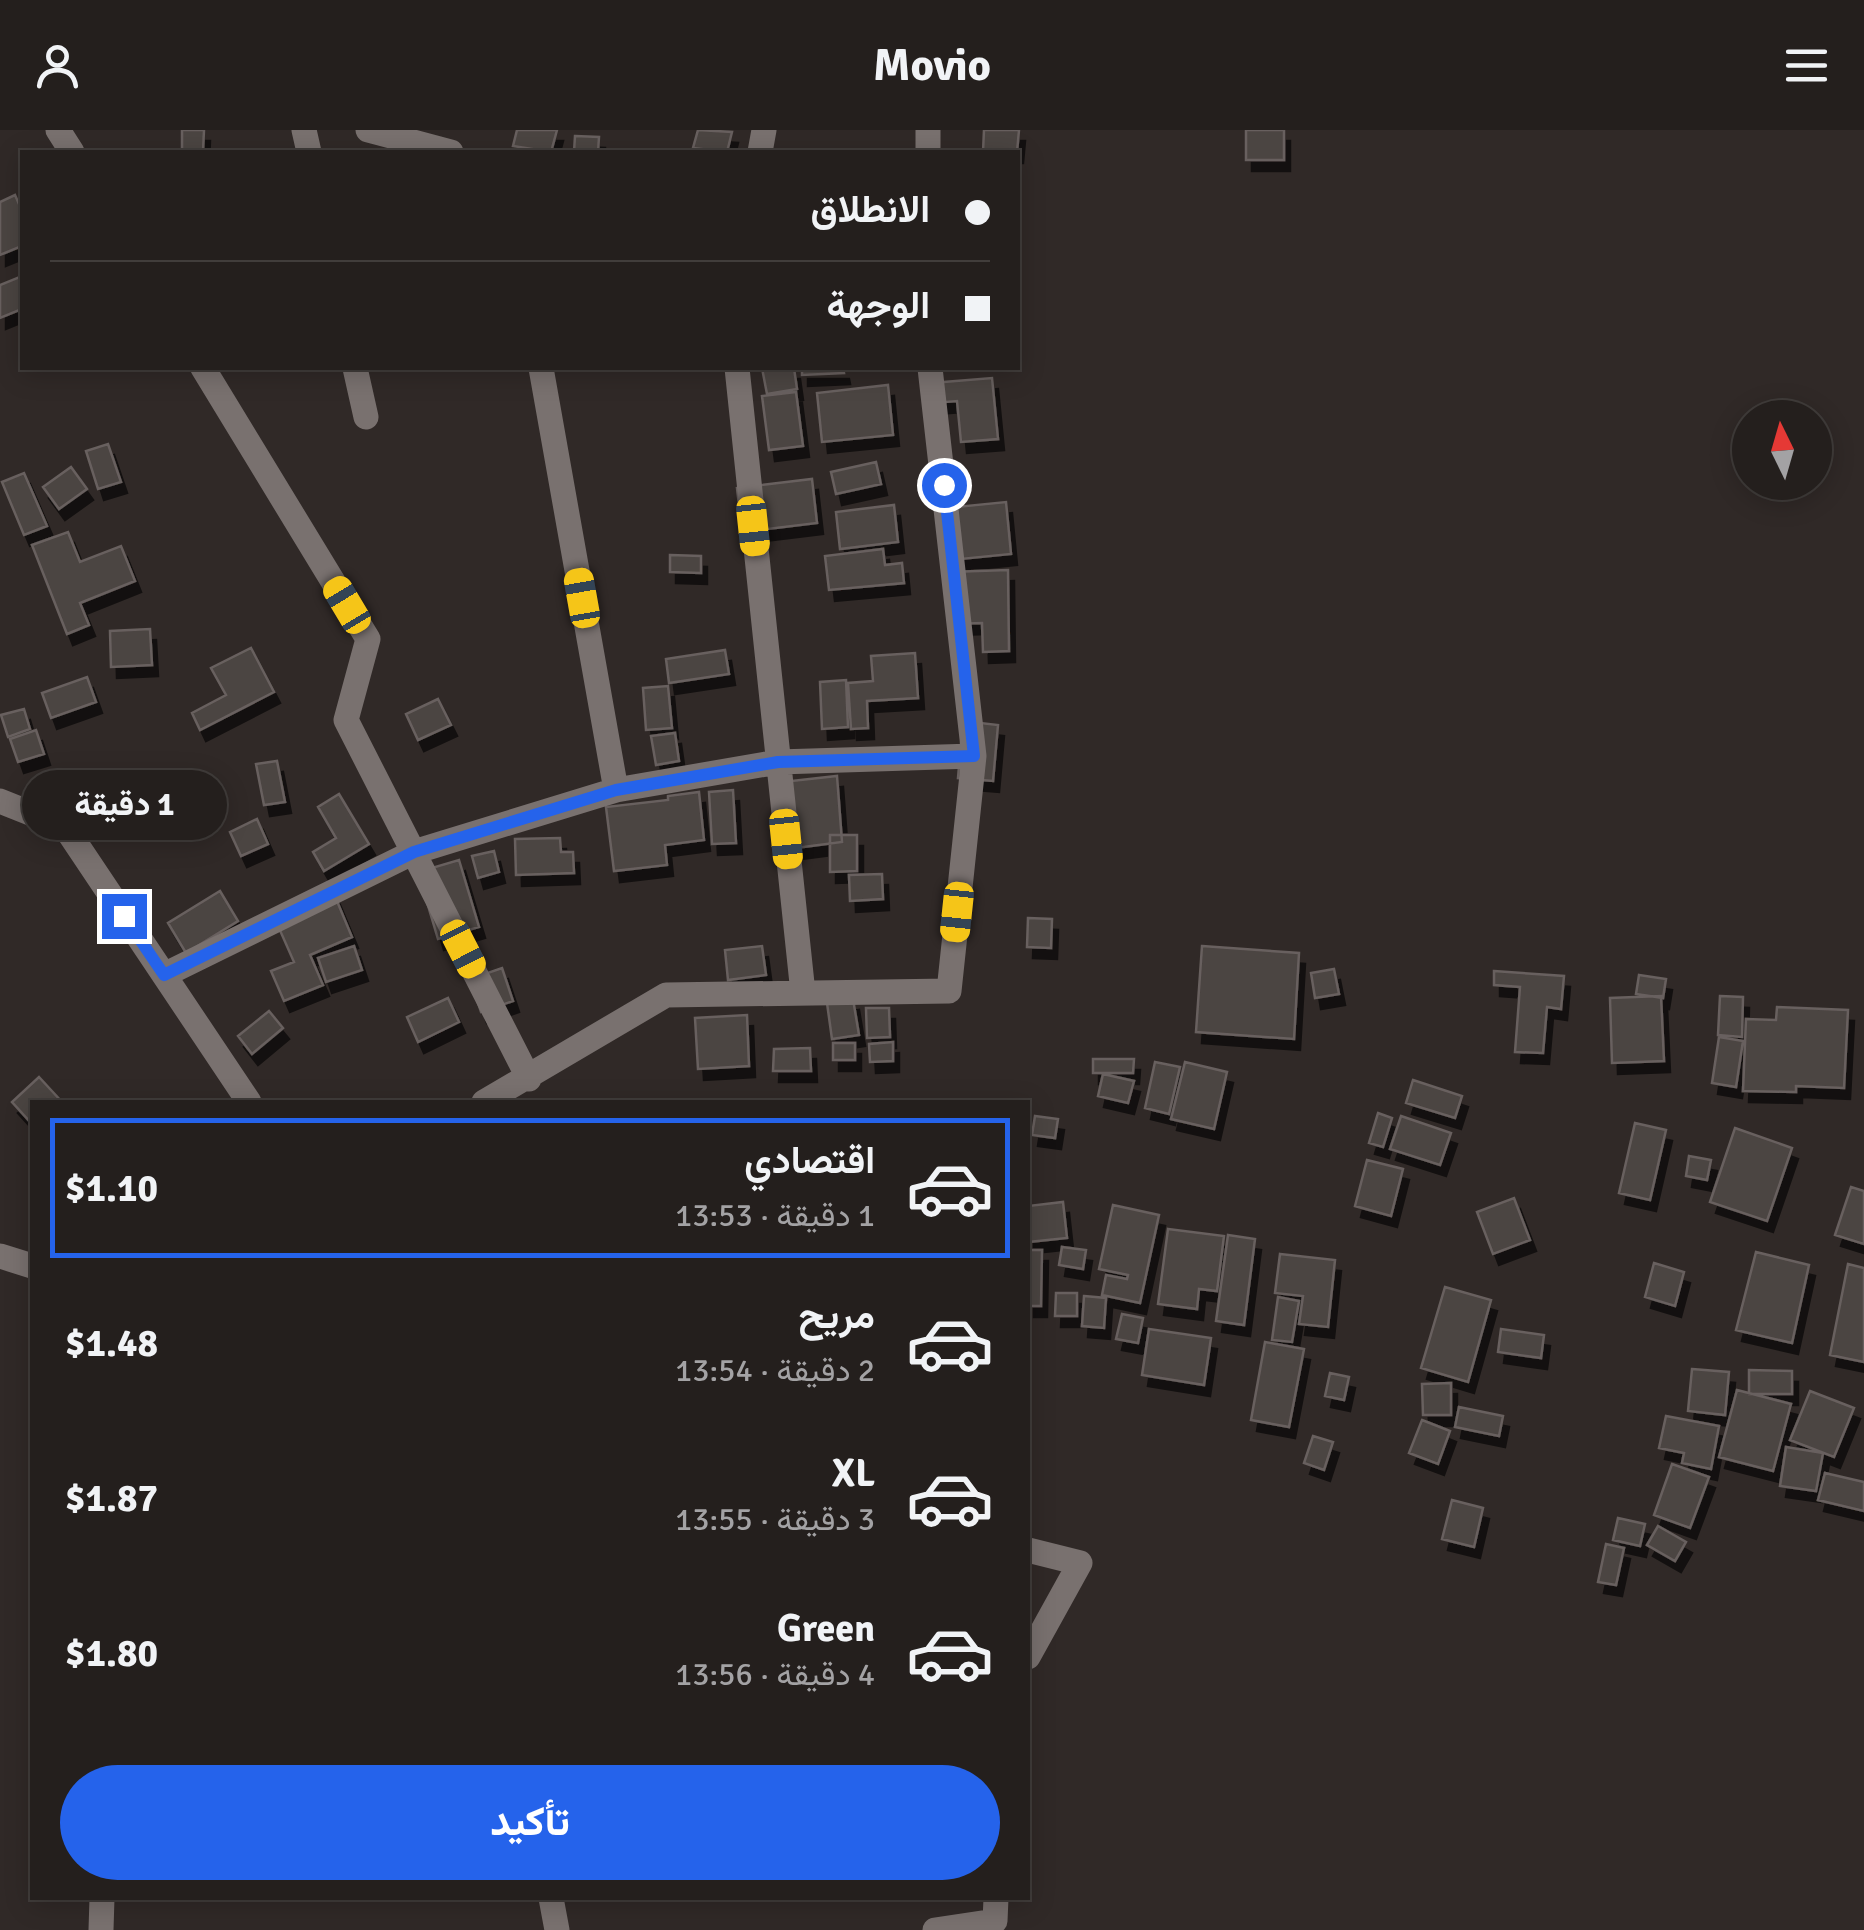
<!DOCTYPE html>
<html lang="ar">
<meta charset="utf-8">
<style>
:root{--surface:#241f1d;--page:#302c2a;--text:#f1f3f6;--muted:#a3a2a4;--line:#413d3b;--accent:#2563eb}
body{margin:0;font-family:Signika,Vazirmatn,sans-serif;background:var(--page);color:var(--text);direction:rtl;height:100vh;display:flex;flex-direction:column;font-size:38px;white-space:nowrap}
*{box-sizing:border-box;margin:0}
p{font-size:32px;color:var(--muted)}
.icon{flex:none;width:55px;height:55px;fill:none;stroke:currentColor;stroke-width:2;stroke-linecap:round;stroke-linejoin:round}
.map{position:relative;flex:1;overflow:hidden;direction:ltr}
.sheet{position:absolute;left:30px;top:970px;width:1000px;height:800px;display:flex;flex-direction:column;background:var(--surface);border-radius:0px;box-shadow:0 5px 25px #0003,0 0 0 2px var(--line);direction:rtl}
.sheet>*{flex:none}
.top-card{position:absolute;left:20px;top:20px;width:1000px;height:220px;border-radius:0px;box-shadow:0 5px 25px #0003,0 0 0 2px var(--line);direction:rtl;display:grid;align-content:center;height:220px;padding:0 30px;background:var(--surface)}
.needle{width:65px;rotate:355deg}
.buttons{position:absolute;left:1732px;top:270px;display:grid;gap:20px}
.buttons a{display:grid;place-items:center;width:100px;height:100px;border-radius:50%;background:var(--surface);box-shadow:0 5px 25px #0003,0 0 0 2px var(--line);font-size:50px}
.end{position:absolute;width:45px;height:45px;margin:-22px;border:12px solid #2563eb;background:#fff;box-shadow:0 0 0 5px #fff}
.from{border-radius:50%}
.bubble{position:absolute;height:70px;border-radius:35px;background:var(--surface);box-shadow:0 5px 25px #0003,0 0 0 2px var(--line);font-size:32px;font-weight:800;line-height:70px;text-align:center;direction:rtl}
.car{position:absolute;width:30px;height:60px;margin:-30px -15px;border-radius:12px;box-shadow:0 0 8px 2px #0007;background:linear-gradient(#f5c518 24%,#345 0 40%,#f5c518 0 76%,#345 0 86%,#f5c518 0)}
.top-card b{display:flex;align-items:center;gap:35px;height:95px;font-size:38px}
.top-card b+b{border-top:2px solid var(--line)}
.top-card i{width:25px;height:25px;background:var(--text)}
ul{padding:18px 0 0;list-style:none}
li{display:flex;align-items:center;gap:30px;height:140px;margin:0 20px 15px;padding:0 10px;border:5px solid transparent;border-radius:0px}
li div{flex:1}
li b{display:block;font-size:38px}
li em{font-style:normal;font-weight:800}
li.selected{border-color:var(--accent)}
li>.icon{width:90px;height:90px;stroke-width:1.5}
.primary-button{display:flex;gap:20px;margin-top:auto;padding:20px 30px}
.primary-button a{flex:1;height:115px;border-radius:60px;background:var(--accent);color:#fff;font-size:40px;font-weight:800;line-height:115px;text-align:center}
header{display:flex;justify-content:space-between;align-items:center;height:130px;padding:0 30px;background:var(--surface);font-size:45px;font-weight:800}
.map>svg:first-child{display:block}
.building{fill:#4b4442;stroke:#68605e;stroke-width:2.5;filter:url(#shadow)}
.lines{fill:none;stroke-linecap:round;stroke-linejoin:round}
.street{stroke:#79716f;stroke-width:25}
.route{stroke:#2563eb;stroke-width:12}
</style>
<header><svg class="icon" aria-label="menu" viewBox="0 0 24 24"><path d="M4 6h16M4 12h16M4 18h16"/></svg>Movio<svg class="icon" aria-label="person" viewBox="0 0 24 24"><circle cx="12" cy="8" r="4"/><path d="M4 21q1-7 8-7t8 7"/></svg></header>
<div class="map">
<svg width="1864" height="1800" viewBox="0 0 1864 1800">
<defs>
<filter id="shadow"><feDropShadow dx="6" dy="11" stdDeviation="0" flood-color="#0009"/></filter>
</defs>
<rect width="100%" height="100%" fill="#302927"/>
<path class="building" d="M182,0H204L203,21L182,20Z
M517,0H557L551,22L513,16Z
M698,0L732,2L727,22L693,18Z
M984,0H1019L1017,22H983Z
M1246,0H1284V30H1246Z
M575,6L599,7L598,22H574Z
M15,65L22,81V116L0,125V72Z
M22,146V179L0,188V155Z
M762,238H794L797,259L767,264Z
M802,238H843L844,243L802,245Z
M992,248L998,309L961,312L957,271L933,273L932,253Z
M888,255L893,305L822,312L817,263Z
M796,262L803,316L769,320L762,266Z
M108,314L121,352L98,359L86,321Z
M876,332L881,354L836,364L831,342Z
M71,337L87,359L59,379L43,357Z
M24,343L47,396L24,405L2,352Z
M812,349L817,393L742,402L737,358Z
M1006,372L1011,424L951,430L946,378Z
M894,375L898,412L840,419L836,382Z
M68,402L80,432L121,416L135,451L80,473L89,495L67,504L32,415Z
M883,419L885,435L902,433L904,453L829,460L825,426Z
M670,425L701,426V443L670,442Z
M1008,440L1009,521L983,522L982,493L950,494L949,442Z
M150,499L152,535L111,537L110,501Z
M251,518L274,562L200,600L192,583L226,565L211,538Z
M725,520L729,544L669,553L666,529Z
M915,523L918,568L867,571L868,598L851,599L848,553L873,551L871,526Z
M87,547L96,572L51,588L42,563Z
M846,550L848,597L822,599L820,552Z
M668,556L672,598L646,600L643,558Z
M438,569L451,595L418,610L406,584Z
M24,579L30,599L8,607L1,585Z
M963,591L998,595L993,651L958,648Z
M36,600L44,624L18,632L10,609Z
M675,603L679,631L656,635L651,606Z
M277,631L285,672L264,675L256,634Z
M61,644L70,664L47,674L39,653Z
M837,646L842,712L780,720L773,653Z
M733,660L736,713L712,714L709,662Z
M699,662L704,710L665,715L667,735L614,741L606,677L668,670V666Z
M339,664L369,714L324,741L313,722L336,708L318,677Z
M257,689L268,714L241,726L230,702Z
M830,705H857V741L830,742Z
M560,708L561,722H573L574,743L516,745L515,709Z
M494,721L499,742L478,748L472,726Z
M459,730L479,797L438,809L418,742Z
M882,744L883,769L850,771L849,745Z
M220,761L238,791L186,823L168,793Z
M334,764L352,807L310,825L323,855L284,871L271,841L294,832L275,789Z
M1028,788L1052,789L1051,818L1027,817Z
M354,816L362,840L326,852L318,828Z
M762,816L766,845L728,850L725,820Z
M1202,816L1299,823L1294,909L1196,902Z
M502,838L513,871L481,882L470,849Z
M1334,839L1339,864L1315,868L1311,843Z
M1494,841L1564,846L1561,879L1547,877L1543,923L1515,922L1520,857L1494,855Z
M1639,845L1666,849L1663,868L1636,864Z
M1661,866L1664,931L1612,933L1610,868Z
M1720,866L1743,867L1742,907L1718,905Z
M448,868L459,892L418,912L407,887Z
M853,869L859,905L832,909L827,873Z
M1777,877L1848,880L1844,958L1796,956V962L1743,961L1746,889L1776,890Z
M866,878H889L890,907L867,908Z
M269,881L283,898L252,924L238,906Z
M747,885L749,936L698,939L695,888Z
M1719,907L1743,911L1736,957L1712,953Z
M893,912V931L870,932L869,914Z
M833,913H855V930H833Z
M810,918L811,941H773L774,919Z
M1093,929H1134L1133,943H1093Z
M1155,932L1180,937L1169,984L1145,978Z
M1185,932L1227,942L1214,999L1171,989Z
M1103,944L1134,951L1128,973L1098,966Z
M39,947L62,972H32V994L12,972Z
M1413,950L1462,966L1455,988L1406,973Z
M1378,983L1392,988L1383,1017L1369,1013Z
M1035,986L1058,989L1055,1008L1032,1005Z
M1401,986L1451,1003L1440,1035L1390,1019Z
M1635,993L1666,1000L1650,1070L1619,1063Z
M1735,998L1792,1018L1767,1091L1710,1072Z
M1689,1026L1711,1030L1707,1050L1686,1046Z
M1367,1030L1403,1039L1391,1086L1355,1076Z
M1851,1057L1864,1061V1114L1835,1105Z
M1514,1068L1530,1110L1493,1124L1477,1082Z
M1063,1072L1067,1108L1028,1112V1076Z
M1113,1075L1159,1085L1140,1173L1102,1165L1106,1145L1127,1149L1128,1145L1099,1139Z
M1168,1099L1224,1106L1217,1161L1199,1159L1197,1179L1158,1174Z
M1228,1105L1255,1109L1244,1195L1216,1191Z
M1062,1117L1086,1120L1083,1139L1059,1135Z
M1028,1120H1042L1041,1176H1028Z
M1756,1122L1809,1135L1792,1213L1736,1200Z
M1280,1124L1335,1130L1328,1197L1299,1194L1303,1166L1275,1163Z
M1654,1133L1684,1142L1675,1176L1645,1167Z
M1848,1134L1864,1138V1232L1830,1225Z
M1445,1157L1491,1170L1468,1252L1421,1238Z
M1056,1163H1077V1186H1055Z
M1084,1166L1106,1168L1104,1198L1082,1196Z
M1278,1167L1299,1171L1292,1212L1272,1210Z
M1122,1184L1143,1188L1138,1213L1116,1209Z
M1149,1199L1211,1208L1204,1255L1142,1245Z
M1501,1199L1544,1205L1541,1228L1498,1222Z
M1265,1212L1304,1219L1289,1297L1251,1290Z
M1692,1239L1729,1242L1725,1285L1688,1281Z
M1749,1240L1792,1241V1264H1749Z
M1330,1243L1349,1247L1344,1270L1325,1266Z
M1451,1253V1285H1423L1422,1254Z
M1737,1260L1791,1274L1773,1341L1719,1327Z
M1810,1261L1854,1278L1834,1327L1790,1310Z
M1459,1277L1503,1286L1499,1306L1455,1297Z
M1666,1286L1719,1296L1711,1339L1682,1333L1684,1323L1659,1318Z
M1422,1290L1450,1301L1438,1334L1409,1323Z
M1313,1306L1333,1312L1324,1340L1304,1333Z
M1786,1317L1823,1323L1816,1361L1780,1356Z
M1672,1334L1709,1347L1690,1398L1654,1385Z
M1825,1343L1864,1352V1381L1818,1370Z
M1452,1370L1483,1378L1474,1417L1442,1409Z
M1618,1388L1645,1394L1640,1416L1613,1410Z
M1658,1396L1686,1412L1675,1431L1647,1415Z
M1606,1414L1624,1418L1616,1455L1598,1452Z"/>
<g class="lines">
<path class="street" d="M58,0L72,22
M304,0L309,22
M368,0L451,22
M760,22L764,0
M928,22V0
M203,238L368,509L346,590L529,949
M355,238L366,287
M541,238L616,660
M737,238L803,863
M0,671L65,697L249,972
M164,845L414,722L616,660L778,632L974,626
M484,972L666,865L949,861L974,626L930,238
M0,1126L32,1136
M1028,1420L1080,1433L1028,1527
M551,1768L557,1800
M101,1800L102,1768
M935,1800L995,1791L996,1768"/>
</g>
<g class="lines">
<path class="route" d="M124,786L164,845L414,722L616,660L778,632L974,626L944,355"/>
</g>
</svg>
<div class="buttons">
<a><svg class="needle" viewBox="-14 -14 28 28"><path d="M0-13l5 13h-10z" fill="#e53935"/><path d="M0 13l5-13h-10z" fill="#a3a2a4"/></svg></a>
</div>
<i class="end from" style="left:944px;top:355px"></i>
<i class="end" style="left:124px;top:786px"></i>
<div class="bubble" style="left:22px;top:640px;width:205px">1 دقيقة</div>
<i class="car" style="left:753px;top:396px;rotate:174deg"></i>
<i class="car" style="left:582px;top:468px;rotate:350deg"></i>
<i class="car" style="left:347px;top:475px;rotate:329deg"></i>
<i class="car" style="left:786px;top:709px;rotate:174deg"></i>
<i class="car" style="left:957px;top:782px;rotate:186deg"></i>
<i class="car" style="left:463px;top:819px;rotate:153deg"></i>
<div class="top-card">
<b><i class="from"></i>الانطلاق</b>
<b><i></i>الوجهة</b>
</div>
<section class="sheet">
<ul>
<li class="selected"><svg class="icon" aria-label="car" viewBox="0 0 24 24"><path d="M5 17H2v-5l4-1 3-4h7l3 4 3 1v5h-3M9 17h6M6 11h13"/><circle cx="7" cy="17" r="2"/><circle cx="17" cy="17" r="2"/></svg><div><b>اقتصادي</b><p>1 دقيقة · 13:53</p></div><em>$1.10</em></li>
<li><svg class="icon" aria-label="car" viewBox="0 0 24 24"><path d="M5 17H2v-5l4-1 3-4h7l3 4 3 1v5h-3M9 17h6M6 11h13"/><circle cx="7" cy="17" r="2"/><circle cx="17" cy="17" r="2"/></svg><div><b>مريح</b><p>2 دقيقة · 13:54</p></div><em>$1.48</em></li>
<li><svg class="icon" aria-label="car" viewBox="0 0 24 24"><path d="M5 17H2v-5l4-1 3-4h7l3 4 3 1v5h-3M9 17h6M6 11h13"/><circle cx="7" cy="17" r="2"/><circle cx="17" cy="17" r="2"/></svg><div><b>XL</b><p>3 دقيقة · 13:55</p></div><em>$1.87</em></li>
<li><svg class="icon" aria-label="car" viewBox="0 0 24 24"><path d="M5 17H2v-5l4-1 3-4h7l3 4 3 1v5h-3M9 17h6M6 11h13"/><circle cx="7" cy="17" r="2"/><circle cx="17" cy="17" r="2"/></svg><div><b>Green</b><p>4 دقيقة · 13:56</p></div><em>$1.80</em></li>
</ul>
<div class="primary-button"><a>تأكيد</a></div>
</section>
</div>
